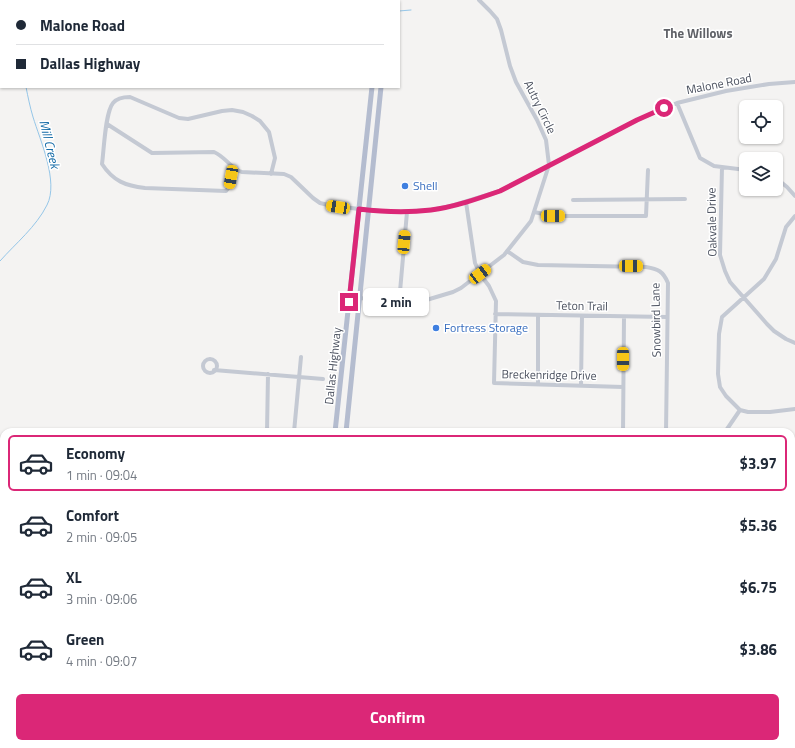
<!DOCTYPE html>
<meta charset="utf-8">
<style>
:root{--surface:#fff;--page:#f6f6f7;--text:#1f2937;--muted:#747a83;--line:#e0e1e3;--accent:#db2777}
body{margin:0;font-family:"Titillium Web",sans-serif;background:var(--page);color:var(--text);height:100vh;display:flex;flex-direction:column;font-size:15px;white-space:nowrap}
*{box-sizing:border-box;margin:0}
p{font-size:13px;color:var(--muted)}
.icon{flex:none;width:22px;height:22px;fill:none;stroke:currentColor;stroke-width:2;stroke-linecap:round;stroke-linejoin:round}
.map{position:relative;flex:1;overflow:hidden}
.details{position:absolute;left:0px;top:428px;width:795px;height:320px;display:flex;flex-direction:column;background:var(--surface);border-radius:12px 12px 0 0;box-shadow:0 1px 3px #0004}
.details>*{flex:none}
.top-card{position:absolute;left:0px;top:0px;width:400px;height:88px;box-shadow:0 1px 3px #0004;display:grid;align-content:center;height:88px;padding:0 16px;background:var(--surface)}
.buttons{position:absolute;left:739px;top:100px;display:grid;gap:8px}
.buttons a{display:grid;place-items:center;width:44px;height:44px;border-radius:6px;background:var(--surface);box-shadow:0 1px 3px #0004;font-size:20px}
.end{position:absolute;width:18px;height:18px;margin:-9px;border:5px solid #db2777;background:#fff;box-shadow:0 0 0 2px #fff}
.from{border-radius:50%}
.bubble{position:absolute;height:28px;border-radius:6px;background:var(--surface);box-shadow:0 1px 3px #0004;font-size:13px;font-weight:700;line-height:28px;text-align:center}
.car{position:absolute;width:12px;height:24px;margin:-12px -6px;border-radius:5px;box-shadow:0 0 3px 1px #0007;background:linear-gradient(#f5c518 24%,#345 0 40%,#f5c518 0 76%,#345 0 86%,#f5c518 0)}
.top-card b{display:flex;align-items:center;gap:14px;height:38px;font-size:15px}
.top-card b+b{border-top:1px solid var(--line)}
.top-card i{width:10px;height:10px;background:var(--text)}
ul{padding:7px 0 0;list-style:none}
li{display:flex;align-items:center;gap:12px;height:56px;margin:0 8px 6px;padding:0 8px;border:2px solid transparent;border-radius:6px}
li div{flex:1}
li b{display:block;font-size:15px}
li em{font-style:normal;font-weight:700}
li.selected{border-color:var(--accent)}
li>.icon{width:36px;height:36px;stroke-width:1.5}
.primary-button{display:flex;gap:8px;margin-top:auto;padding:8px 16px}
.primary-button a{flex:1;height:46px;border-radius:6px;background:var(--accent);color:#fff;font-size:16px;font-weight:700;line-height:46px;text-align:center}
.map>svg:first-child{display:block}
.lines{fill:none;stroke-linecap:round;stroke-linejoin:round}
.stream{stroke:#95c6e8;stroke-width:1}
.minor{stroke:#c4c9d3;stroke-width:4}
.major{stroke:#b4bccf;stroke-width:5}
.route{stroke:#db2777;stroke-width:5}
.shop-dot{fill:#3f7fe0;stroke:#fff;stroke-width:1.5}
.labels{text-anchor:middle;stroke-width:3;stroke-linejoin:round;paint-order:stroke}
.street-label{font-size:12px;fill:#4b515f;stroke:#fff}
.shop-label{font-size:12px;fill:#366cbe;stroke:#fff;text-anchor:start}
.neighbourhood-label{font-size:13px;font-weight:bold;fill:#5f6167;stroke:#fff}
.water-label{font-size:13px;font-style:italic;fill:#156ba7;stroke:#fff}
</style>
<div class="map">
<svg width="795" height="748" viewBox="0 0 795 748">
<rect width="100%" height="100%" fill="#f4f3f2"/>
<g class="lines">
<path class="stream" d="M25,1V0
M399,11L411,10
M0,261C16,243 36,227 47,205C59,182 40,140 33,117C30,107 28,97 26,87
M791,466L795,464
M418,744V748"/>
<path class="minor" d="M157,1V0
M250,1V0
M297,1V0
M677,103L700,158L714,166L746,170
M107,124L152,153L214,152C226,157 232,170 242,172L284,174L291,177L313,198L320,203L328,205L359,209L394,212L431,210L451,206L500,191L637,120L677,103L726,91L769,84L795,82
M233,167L229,187L226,191L145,188C126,186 113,181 102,164C104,150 105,113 113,103C117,98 123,97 130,97L179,118L188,119L222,111L232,110L243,112L252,116L260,121L269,132L275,158L271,174
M722,167L720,255L725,271L730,282L767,324L774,331L786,339L795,343
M776,178L787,187L795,196
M573,200L685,199
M466,202L475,263L480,274L489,286L496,301L494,383L623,387
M534,212L553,216H646L648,170
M795,216L786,227L776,259L764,279L722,317L719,334L718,374L720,387L726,396L740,410L748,412H770L795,409
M507,251L523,262L538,265L646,267C658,269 663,271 668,283L666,432
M360,298L413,304L453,292L461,288L504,255L531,221L549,165L546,140L537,120L516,82L510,66L501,30L497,19L490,11L479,0
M399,303L407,212
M495,314L667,317
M203 366a7 7 0 1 1 14 0a7 7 0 1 1-14 0Z
M214,370L323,379
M538,384V315
M581,385L582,316
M267,432L268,374
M294,432L301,357
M623,432L624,317
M725,432L740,410
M791,524L795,518
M0,563L4,560
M791,574L795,604
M0,581L4,586
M0,638L4,637
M161,744V748
M488,744V748
M538,744V748
M583,744L584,748
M722,744L731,748
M387,748L388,744"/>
<path class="major" d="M380,1V0
M392,1V0
M335,432L372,87
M346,432L381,87
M669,744L678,748
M690,744L699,748
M318,748L319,744"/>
</g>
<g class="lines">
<path class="route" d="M349,302L359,209C383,212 407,213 431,210C454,207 477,199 500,191L637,120L664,108"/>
</g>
<g class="shop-dot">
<circle cx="405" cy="186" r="4"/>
<circle cx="436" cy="328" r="4"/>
</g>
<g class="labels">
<g class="street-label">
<text transform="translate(719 84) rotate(-11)" y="4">Malone Road</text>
<text transform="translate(540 107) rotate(64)" y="4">Autry Circle</text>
<text transform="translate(712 222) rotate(-91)" y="4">Oakvale Drive</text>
<text transform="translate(582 306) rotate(1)" y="4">Teton Trail</text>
<text transform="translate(656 320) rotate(-91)" y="4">Snowbird Lane</text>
<text transform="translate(333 366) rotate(-84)" y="4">Dallas Highway</text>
<text transform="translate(549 375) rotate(1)" y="4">Breckenridge Drive</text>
</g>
<g class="shop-label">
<text x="413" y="190">Shell</text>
<text x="444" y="332">Fortress Storage</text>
</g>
<g class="neighbourhood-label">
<text x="698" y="38">The Willows</text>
</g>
<g class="water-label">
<text transform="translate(50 144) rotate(76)" y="5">Mill Creek</text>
</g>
</g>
</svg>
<div class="buttons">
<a><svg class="icon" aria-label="locate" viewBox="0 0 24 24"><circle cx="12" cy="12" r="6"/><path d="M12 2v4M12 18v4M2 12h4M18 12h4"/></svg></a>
<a><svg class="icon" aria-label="layers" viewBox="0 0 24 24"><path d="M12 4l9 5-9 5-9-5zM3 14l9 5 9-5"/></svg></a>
</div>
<i class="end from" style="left:664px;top:108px"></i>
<i class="end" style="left:349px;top:302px"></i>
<div class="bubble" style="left:363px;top:288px;width:66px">2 min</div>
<i class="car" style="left:231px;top:177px;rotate:190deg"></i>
<i class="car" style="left:338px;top:207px;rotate:279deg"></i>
<i class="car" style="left:553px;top:216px;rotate:90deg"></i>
<i class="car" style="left:404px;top:242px;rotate:5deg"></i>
<i class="car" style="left:631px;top:266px;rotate:91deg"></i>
<i class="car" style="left:480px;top:274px;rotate:53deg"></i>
<i class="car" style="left:623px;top:359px;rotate:180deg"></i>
<div class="top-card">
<b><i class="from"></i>Malone Road</b>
<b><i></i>Dallas Highway</b>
</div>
<section class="details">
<ul>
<li class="selected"><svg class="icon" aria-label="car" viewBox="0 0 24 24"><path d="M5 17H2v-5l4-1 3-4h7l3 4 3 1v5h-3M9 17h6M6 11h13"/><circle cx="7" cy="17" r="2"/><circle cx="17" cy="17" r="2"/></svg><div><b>Economy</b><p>1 min · 09:04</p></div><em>$3.97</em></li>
<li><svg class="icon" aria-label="car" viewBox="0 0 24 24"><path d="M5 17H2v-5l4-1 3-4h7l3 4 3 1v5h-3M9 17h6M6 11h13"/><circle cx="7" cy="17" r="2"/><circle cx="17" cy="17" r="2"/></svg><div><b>Comfort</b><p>2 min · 09:05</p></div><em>$5.36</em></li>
<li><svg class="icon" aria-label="car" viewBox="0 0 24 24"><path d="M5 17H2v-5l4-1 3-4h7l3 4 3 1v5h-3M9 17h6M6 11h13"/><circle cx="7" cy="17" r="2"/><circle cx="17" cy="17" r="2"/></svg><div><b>XL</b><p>3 min · 09:06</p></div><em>$6.75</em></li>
<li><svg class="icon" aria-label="car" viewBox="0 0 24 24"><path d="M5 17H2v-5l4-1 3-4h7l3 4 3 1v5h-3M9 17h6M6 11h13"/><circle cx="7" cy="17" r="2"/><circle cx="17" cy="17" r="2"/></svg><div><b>Green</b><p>4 min · 09:07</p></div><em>$3.86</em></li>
</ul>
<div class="primary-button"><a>Confirm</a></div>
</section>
</div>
